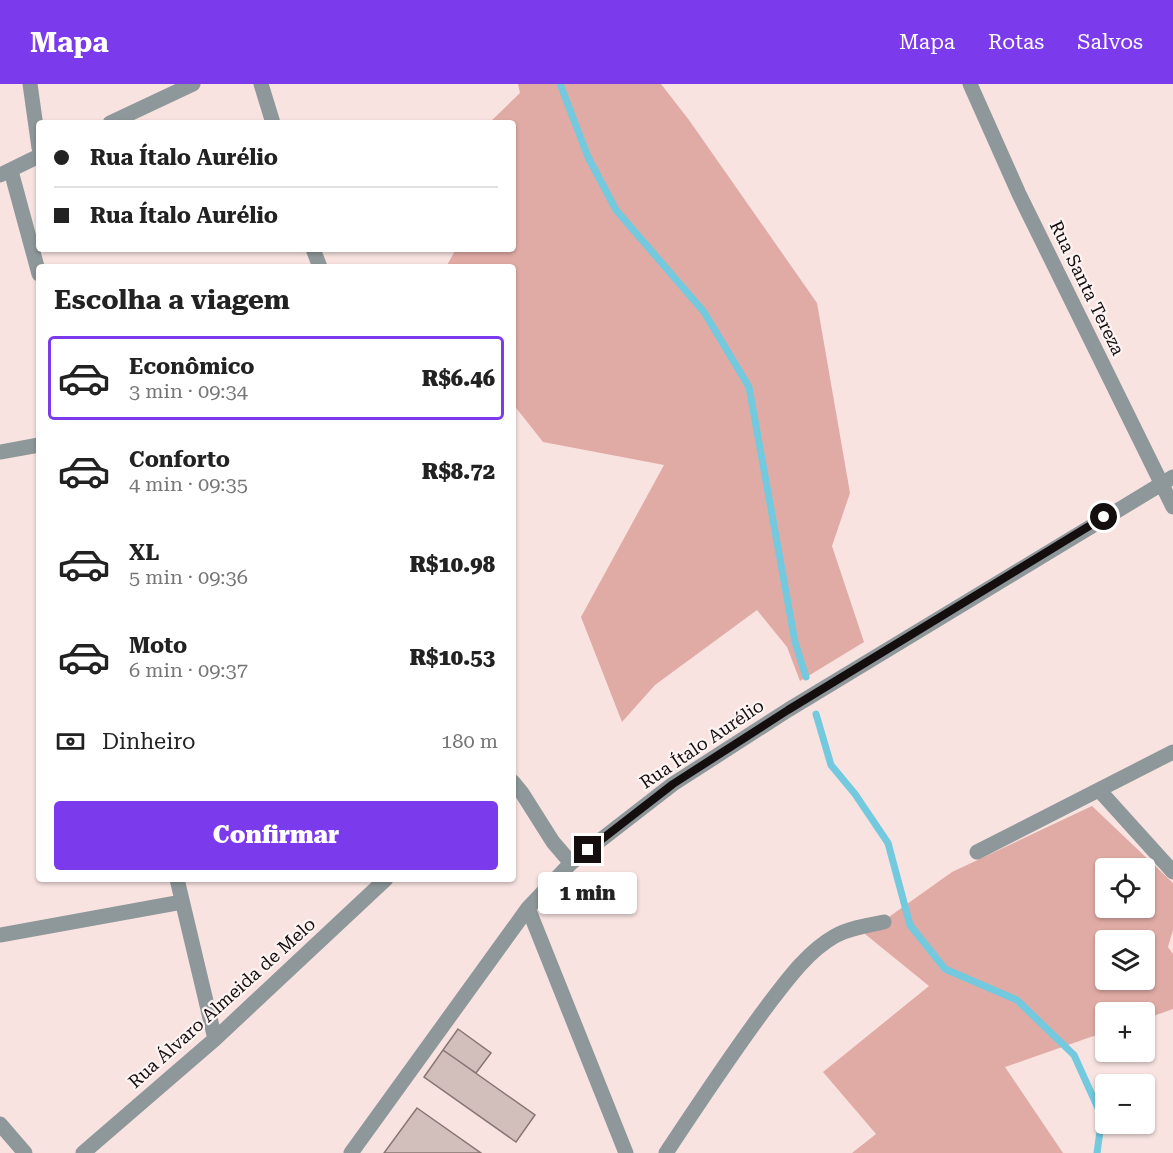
<!DOCTYPE html>
<html lang="pt">
<meta charset="utf-8">
<style>
:root{--surface:#fff;--page:#f2f2f2;--text:#222;--muted:#767676;--line:#e0e0e0;--accent:#7c3aed}
body{margin:0;font-family:"Roboto Serif",serif;background:var(--page);color:var(--text);height:100vh;display:flex;flex-direction:column;font-size:22px;white-space:nowrap}
*{box-sizing:border-box;margin:0}
p{font-size:20px;color:var(--muted)}
.icon{flex:none;width:33px;height:33px;fill:none;stroke:currentColor;stroke-width:2;stroke-linecap:round;stroke-linejoin:round}
.map{position:relative;flex:1;overflow:hidden}
.sheet{position:absolute;left:36px;top:180px;width:480px;height:618px;display:flex;flex-direction:column;background:var(--surface);border-radius:6px;box-shadow:0 2px 4px #0004}
.sheet>*{flex:none}
.banner{position:absolute;left:36px;top:36px;width:480px;height:132px;border-radius:6px;box-shadow:0 2px 4px #0004;display:grid;align-content:center;height:132px;padding:0 18px;background:var(--surface)}
.tools{position:absolute;left:1095px;top:774px;display:grid;gap:12px}
.tools a{display:grid;place-items:center;width:60px;height:60px;border-radius:6px;background:var(--surface);box-shadow:0 2px 4px #0004;font-size:30px}
.end{position:absolute;width:27px;height:27px;margin:-14px;border:8px solid #150e0e;background:#fff;box-shadow:0 0 0 3px #fff}
.from{border-radius:50%}
.bubble{position:absolute;height:42px;border-radius:6px;background:var(--surface);box-shadow:0 2px 4px #0004;font-size:20px;font-weight:800;line-height:42px;text-align:center}
.banner b{display:flex;align-items:center;gap:21px;height:57px;font-size:22px}
.banner b+b{border-top:2px solid var(--line)}
.banner i{width:15px;height:15px;background:var(--text)}
ul{padding:0;list-style:none}
li{display:flex;align-items:center;gap:18px;height:84px;margin:0 12px 9px;padding:0 6px;border:3px solid transparent;border-radius:6px}
li div{flex:1}
li b{display:block;font-size:22px}
li em{font-style:normal;font-weight:800}
li.current{border-color:var(--accent)}
li>.icon{width:54px;height:54px;stroke-width:1.5}
h2{padding:0 18px;font-size:27px;line-height:72px}
.pay{display:flex;align-items:center;gap:15px;height:66px;padding:0 18px;font-size:22px}
.pay p{margin-inline-start:auto}
.primary-button{display:flex;gap:12px;margin-top:auto;padding:12px 18px}
.primary-button a{flex:1;height:69px;border-radius:6px;background:var(--accent);color:#fff;font-size:24px;font-weight:800;line-height:69px;text-align:center}
header{display:flex;align-items:center;gap:36px;box-sizing:border-box;height:84px;padding:0 30px;background:var(--accent);color:#fff}
header strong{font-size:28px}
nav{display:flex;gap:33px;margin-inline-start:auto;font-size:21px}
.map>svg:first-child{display:block}
.green{fill:#e1aba5;fill-rule:evenodd}
.lines{fill:none;stroke-linecap:round;stroke-linejoin:round}
.stream{stroke:#73c9de;stroke-width:7}
.building{fill:#d2bebb;stroke:#887573;stroke-width:1.5}
.minor{stroke:#8e9799;stroke-width:15}
.route{stroke:#150e0e;stroke-width:8}
.labels{text-anchor:middle;stroke-width:4.5;stroke-linejoin:round;paint-order:stroke}
.street-label{font-size:18px;fill:#150e0e;stroke:#fcf4f3}
</style>
<header>
<strong>Mapa</strong>
<nav><a>Mapa</a><a>Rotas</a><a>Salvos</a></nav>
</header>
<div class="map">
<svg width="1173" height="1069" viewBox="0 0 1173 1069">
<rect width="100%" height="100%" fill="#f8e3e1"/>
<path class="green" d="M518,0H661L689,36L817,219L850,409L832,462L864,558L800,597L787,563L757,526L655,601L622,638L581,533L664,381L543,358L513,320V183H446L456,165H513V39H489L520,9Z
M1092,722L1173,799V846L1168,863L1173,870V925L1145,935L1144,928H1106L1105,948L1005,983L1063,1069H852L876,1050L823,988L929,902L865,850L952,788ZM1106,784H1144V824H1106ZM1106,856H1144V896H1106Z"/>
<g class="lines">
<path class="stream" d="M560,0L588,73L616,126L704,228L749,303L795,558L806,593
M816,630L831,681L855,710L888,759L910,841L945,885L1017,916L1074,971L1102,1033L1097,1069"/>
</g>
<path class="building" d="M458,945L491,969L476,989L443,966Z
M443,966L535,1031L516,1058L424,993Z
M417,1024L481,1069H384Z"/>
<g class="lines">
<path class="minor" d="M30,0L39,64
M261,0L273,39
M970,0L1019,110L1173,423
M110,39L193,0
M11,87L39,190
M0,91L39,72
M313,165L320,183
M0,368L39,361
M513,698L522,709L553,758L571,779
M1099,706L1173,788
M977,768L1173,668
M177,795L215,955
M528,824L626,1069
M0,851L182,818
M0,1040L25,1069
M83,1069L215,955L386,795
M351,1069L528,824L571,779L673,700L788,626L1173,393
M666,1069C699,1019 732,969 768,921C787,896 808,867 835,852C849,844 868,841 884,838"/>
</g>
<g class="lines">
<path class="route" d="M588,766L673,700L788,626L1104,433"/>
</g>
<g class="labels">
<g class="street-label">
<text transform="translate(1087 204) rotate(64)" y="6">Rua Santa Tereza</text>
<text transform="translate(702 660) rotate(-34)" y="6">Rua Ítalo Aurélio</text>
<text transform="translate(222 919) rotate(-42)" y="6">Rua Álvaro Almeida de Melo</text>
</g>
</g>
</svg>
<div class="tools">
<a><svg class="icon" aria-label="locate" viewBox="0 0 24 24"><circle cx="12" cy="12" r="6"/><path d="M12 2v4M12 18v4M2 12h4M18 12h4"/></svg></a>
<a><svg class="icon" aria-label="layers" viewBox="0 0 24 24"><path d="M12 4l9 5-9 5-9-5zM3 14l9 5 9-5"/></svg></a>
<a>+</a>
<a>−</a>
</div>
<i class="end from" style="left:1104px;top:433px"></i>
<i class="end" style="left:588px;top:766px"></i>
<div class="bubble" style="left:538px;top:788px;width:99px">1 min</div>
<div class="banner">
<b><i class="from"></i>Rua Ítalo Aurélio</b>
<b><i></i>Rua Ítalo Aurélio</b>
</div>
<section class="sheet">
<h2>Escolha a viagem</h2>
<ul>
<li class="current"><svg class="icon" aria-label="car" viewBox="0 0 24 24"><path d="M5 17H2v-5l4-1 3-4h7l3 4 3 1v5h-3M9 17h6M6 11h13"/><circle cx="7" cy="17" r="2"/><circle cx="17" cy="17" r="2"/></svg><div><b>Econômico</b><p>3 min · 09:34</p></div><em>R$6.46</em></li>
<li><svg class="icon" aria-label="car" viewBox="0 0 24 24"><path d="M5 17H2v-5l4-1 3-4h7l3 4 3 1v5h-3M9 17h6M6 11h13"/><circle cx="7" cy="17" r="2"/><circle cx="17" cy="17" r="2"/></svg><div><b>Conforto</b><p>4 min · 09:35</p></div><em>R$8.72</em></li>
<li><svg class="icon" aria-label="car" viewBox="0 0 24 24"><path d="M5 17H2v-5l4-1 3-4h7l3 4 3 1v5h-3M9 17h6M6 11h13"/><circle cx="7" cy="17" r="2"/><circle cx="17" cy="17" r="2"/></svg><div><b>XL</b><p>5 min · 09:36</p></div><em>R$10.98</em></li>
<li><svg class="icon" aria-label="car" viewBox="0 0 24 24"><path d="M5 17H2v-5l4-1 3-4h7l3 4 3 1v5h-3M9 17h6M6 11h13"/><circle cx="7" cy="17" r="2"/><circle cx="17" cy="17" r="2"/></svg><div><b>Moto</b><p>6 min · 09:37</p></div><em>R$10.53</em></li>
</ul>
<div class="pay"><svg class="icon" aria-label="cash" viewBox="0 0 24 24"><path d="M3 7h18v10H3z"/><circle cx="12" cy="12" r="2"/></svg>Dinheiro<p>180 m</p></div>
<div class="primary-button"><a>Confirmar</a></div>
</section>
</div>
